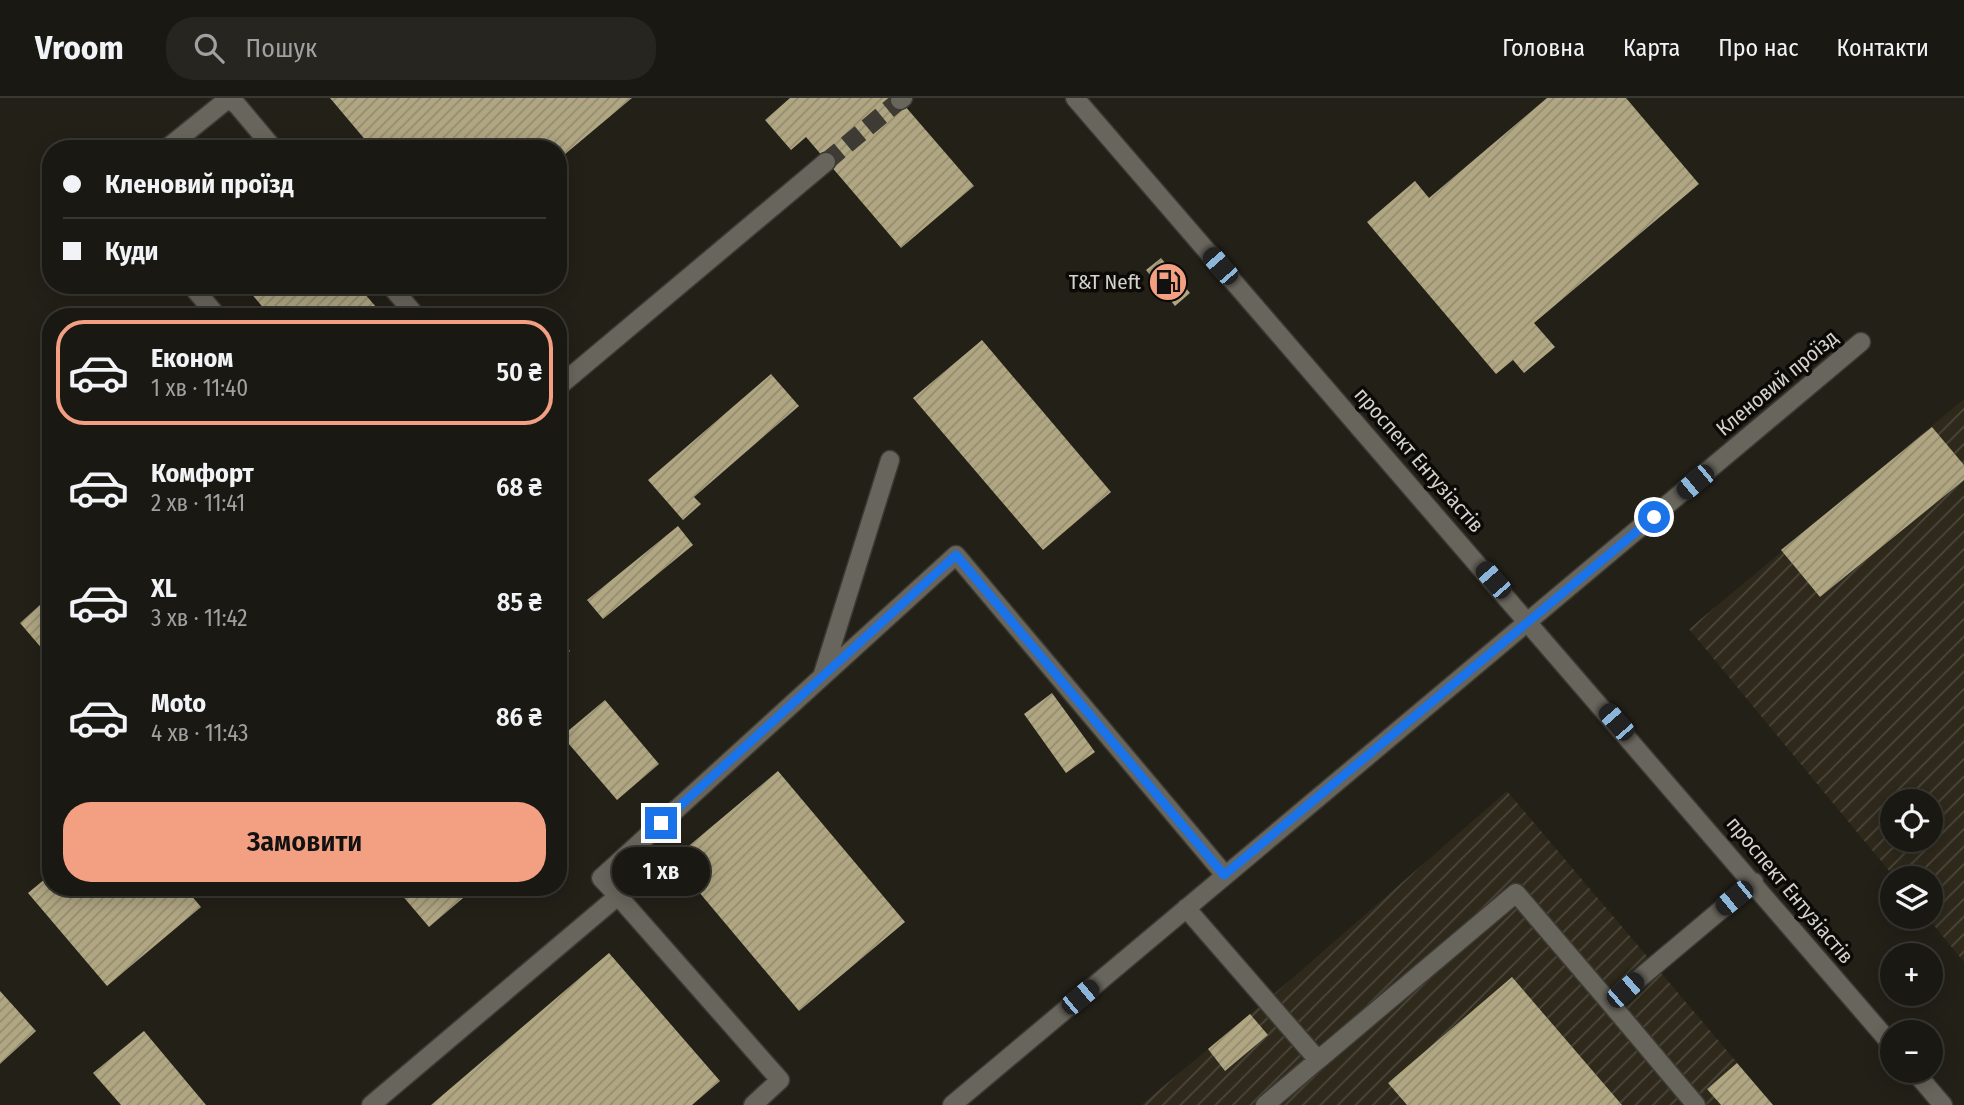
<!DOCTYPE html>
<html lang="uk">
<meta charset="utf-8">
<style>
:root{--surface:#1a1812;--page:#272520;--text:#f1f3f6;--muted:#9fa09f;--line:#383732;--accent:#f39f82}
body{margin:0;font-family:"Fira Sans Condensed",sans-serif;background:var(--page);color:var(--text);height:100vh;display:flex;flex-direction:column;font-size:26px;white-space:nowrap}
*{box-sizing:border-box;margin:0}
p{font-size:23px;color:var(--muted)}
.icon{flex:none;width:38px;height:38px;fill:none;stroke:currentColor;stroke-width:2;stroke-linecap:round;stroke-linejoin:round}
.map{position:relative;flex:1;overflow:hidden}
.sheet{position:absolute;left:42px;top:210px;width:525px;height:588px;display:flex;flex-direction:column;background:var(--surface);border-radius:28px;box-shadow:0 4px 18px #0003,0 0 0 2px var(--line)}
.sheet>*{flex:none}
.top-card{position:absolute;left:42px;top:42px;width:525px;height:154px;border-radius:28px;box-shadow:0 4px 18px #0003,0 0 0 2px var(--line);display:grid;align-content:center;height:154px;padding:0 21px;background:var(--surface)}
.fabs{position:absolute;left:1880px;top:691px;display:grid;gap:14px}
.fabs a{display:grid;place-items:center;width:63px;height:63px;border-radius:50%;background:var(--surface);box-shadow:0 4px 18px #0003,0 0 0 2px var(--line);font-size:35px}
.end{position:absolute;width:32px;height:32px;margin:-16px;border:9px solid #1a73e8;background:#fff;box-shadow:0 0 0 4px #fff}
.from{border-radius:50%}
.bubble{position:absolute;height:49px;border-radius:24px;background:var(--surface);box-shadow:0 4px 18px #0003,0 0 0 2px var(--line);font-size:23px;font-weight:600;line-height:49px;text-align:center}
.car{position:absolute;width:21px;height:42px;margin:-21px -10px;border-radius:9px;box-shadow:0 0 5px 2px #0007;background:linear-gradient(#222 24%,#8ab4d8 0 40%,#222 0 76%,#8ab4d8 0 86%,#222 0)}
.top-card b{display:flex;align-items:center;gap:24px;height:66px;font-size:26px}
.top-card b+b{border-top:2px solid var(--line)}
.top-card i{width:18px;height:18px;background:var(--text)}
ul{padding:12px 0 0;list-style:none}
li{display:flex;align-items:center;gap:21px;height:105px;margin:0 14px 10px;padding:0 7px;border:4px solid transparent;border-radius:28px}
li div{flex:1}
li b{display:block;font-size:26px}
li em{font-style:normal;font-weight:600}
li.active{border-color:var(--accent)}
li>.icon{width:63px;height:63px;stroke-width:1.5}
.primary-button{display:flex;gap:14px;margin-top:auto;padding:14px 21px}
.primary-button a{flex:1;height:80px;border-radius:28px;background:var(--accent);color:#111;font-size:28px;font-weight:600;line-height:80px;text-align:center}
header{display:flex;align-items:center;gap:42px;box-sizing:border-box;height:98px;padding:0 35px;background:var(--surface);border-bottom:2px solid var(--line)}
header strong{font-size:33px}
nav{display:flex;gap:38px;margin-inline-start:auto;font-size:24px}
.search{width:490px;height:63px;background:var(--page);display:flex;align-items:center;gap:18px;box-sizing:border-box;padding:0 24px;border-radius:28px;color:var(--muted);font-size:26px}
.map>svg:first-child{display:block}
.industrial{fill:url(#industrial-furrows);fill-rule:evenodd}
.building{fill:url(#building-hatch)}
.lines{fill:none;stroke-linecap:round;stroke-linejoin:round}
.minor-tunnel{stroke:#3d3b33;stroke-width:18;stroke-dasharray:18 9;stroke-linecap:butt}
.minor-casing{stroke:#3c3a34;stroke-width:21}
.minor{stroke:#68655c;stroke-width:18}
.route{stroke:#1a73e8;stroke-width:9}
.labels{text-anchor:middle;stroke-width:7;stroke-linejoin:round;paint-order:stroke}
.poi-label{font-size:21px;fill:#d3d2cc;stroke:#0b0a07;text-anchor:end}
.street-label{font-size:21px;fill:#d3d2cc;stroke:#0b0a07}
</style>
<header>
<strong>Vroom</strong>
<div class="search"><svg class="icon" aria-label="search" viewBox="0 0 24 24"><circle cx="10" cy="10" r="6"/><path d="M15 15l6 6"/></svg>Пошук</div>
<nav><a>Головна</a><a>Карта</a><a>Про нас</a><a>Контакти</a></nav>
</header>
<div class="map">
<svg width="1964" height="1007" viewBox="0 0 1964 1007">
<defs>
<pattern id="industrial-furrows" width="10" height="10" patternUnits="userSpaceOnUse" patternTransform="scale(1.75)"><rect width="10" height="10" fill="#2e291b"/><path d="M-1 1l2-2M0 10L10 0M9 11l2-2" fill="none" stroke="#4b473b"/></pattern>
<pattern id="building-hatch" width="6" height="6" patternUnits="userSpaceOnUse" patternTransform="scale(1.75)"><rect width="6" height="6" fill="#b0a682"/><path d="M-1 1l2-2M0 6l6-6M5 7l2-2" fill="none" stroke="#948c71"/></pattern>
</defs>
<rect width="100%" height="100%" fill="#232018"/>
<path class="industrial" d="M1964,301V864L1927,819H1930V780H1895L1689,531ZM1892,704H1930V742H1892Z
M1507,693L1773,1007H1141L1267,902Z"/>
<path class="building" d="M330,0H632L558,62V51H373Z
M790,0H898L974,88L901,150L806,39L791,52L765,22Z
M1547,0H1626L1699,86L1534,225L1555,249L1524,275L1513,262L1496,276L1367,124L1415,83L1429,100Z
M1161,160L1190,195L1175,208L1146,172Z
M244,187H357L377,210L367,219H271Z
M982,242L1111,394L1043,452L913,300Z
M771,276L799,308L694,399L701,406L683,422L648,382Z
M1932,329L1964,367V382L1820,499L1781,452Z
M678,428L693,447L603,521L587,502Z
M51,497V580L41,568L50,560L20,525Z
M558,539L570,553L558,563Z
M1052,595L1095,654L1066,675L1024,616Z
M605,602L659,666L617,702L562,638Z
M778,673L905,824L799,913L672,762Z
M51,776V789H184L201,809L107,888L28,795Z
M395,789H476L429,829Z
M609,855L720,983L692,1007H431Z
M1512,879L1622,1007H1407L1388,985Z
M0,893L36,933L0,966Z
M1250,916L1268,937L1225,973L1208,951Z
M144,933L206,1007H121L93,975Z
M1737,965L1773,1007H1721L1707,991Z"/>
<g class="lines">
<path class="minor-tunnel" d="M826,64L900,2"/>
<g class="minor-casing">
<path id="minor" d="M1075,0L1892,947
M900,2L903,0
M166,51L228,1L237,7L274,51
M191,187L218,219
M390,187L417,219
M558,289L826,64
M822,579L890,362
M618,798L780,982L753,1007
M1186,810L1318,962L1516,795L1610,905
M1914,973L1943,1007
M371,1007L618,798L601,780L956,457L1225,777
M952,1007L1861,244
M1265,1007L1318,962
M1696,1007L1610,905L1754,784"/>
</g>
<use href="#minor" class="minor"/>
</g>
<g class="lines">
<path class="route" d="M661,725L956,457L1224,777L1654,419"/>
</g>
<defs>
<g id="fuel-disc" transform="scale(2.0125)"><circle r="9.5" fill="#f39f82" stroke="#0b0a07"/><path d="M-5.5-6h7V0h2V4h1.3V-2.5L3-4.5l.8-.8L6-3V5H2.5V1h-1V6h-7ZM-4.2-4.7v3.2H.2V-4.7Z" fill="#111"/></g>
</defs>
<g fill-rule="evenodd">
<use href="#fuel-disc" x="1168" y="184"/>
</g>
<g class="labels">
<g class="poi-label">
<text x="1141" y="191">T&amp;T Neft</text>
</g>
<g class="street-label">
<text transform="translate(1777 285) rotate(-40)" y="7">Кленовий проїзд</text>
<text transform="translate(1419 362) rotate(49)" y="7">проспект Ентузіастів</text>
<text transform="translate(1790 792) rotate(50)" y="7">проспект Ентузіастів</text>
</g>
</g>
</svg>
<div class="fabs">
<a><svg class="icon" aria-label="locate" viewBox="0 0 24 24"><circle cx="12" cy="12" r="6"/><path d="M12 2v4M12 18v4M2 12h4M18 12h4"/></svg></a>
<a><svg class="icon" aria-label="layers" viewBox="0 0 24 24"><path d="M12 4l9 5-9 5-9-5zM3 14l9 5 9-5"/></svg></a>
<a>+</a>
<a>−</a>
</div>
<i class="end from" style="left:1654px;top:419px"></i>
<i class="end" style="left:661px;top:725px"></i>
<div class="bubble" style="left:612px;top:749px;width:98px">1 хв</div>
<i class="car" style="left:1220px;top:168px;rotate:319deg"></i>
<i class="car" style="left:1695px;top:384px;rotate:230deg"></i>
<i class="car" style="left:1493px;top:482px;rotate:319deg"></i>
<i class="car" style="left:1616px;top:624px;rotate:319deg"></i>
<i class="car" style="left:1734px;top:800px;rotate:231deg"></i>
<i class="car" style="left:1625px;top:892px;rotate:49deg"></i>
<i class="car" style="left:1080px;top:899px;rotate:50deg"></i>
<div class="top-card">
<b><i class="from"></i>Кленовий проїзд</b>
<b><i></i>Куди</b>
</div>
<section class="sheet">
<ul>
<li class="active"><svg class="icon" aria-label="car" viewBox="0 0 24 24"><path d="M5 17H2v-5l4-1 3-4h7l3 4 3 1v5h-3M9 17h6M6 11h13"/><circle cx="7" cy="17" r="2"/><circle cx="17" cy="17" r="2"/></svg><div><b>Економ</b><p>1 хв · 11:40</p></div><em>50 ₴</em></li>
<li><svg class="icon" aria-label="car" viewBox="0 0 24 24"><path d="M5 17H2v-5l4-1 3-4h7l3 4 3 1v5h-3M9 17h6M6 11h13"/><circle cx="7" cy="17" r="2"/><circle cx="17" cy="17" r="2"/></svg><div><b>Комфорт</b><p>2 хв · 11:41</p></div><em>68 ₴</em></li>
<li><svg class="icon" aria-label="car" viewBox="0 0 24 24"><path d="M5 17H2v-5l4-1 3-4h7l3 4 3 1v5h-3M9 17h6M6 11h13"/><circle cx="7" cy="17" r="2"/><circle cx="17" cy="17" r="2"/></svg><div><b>XL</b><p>3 хв · 11:42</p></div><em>85 ₴</em></li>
<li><svg class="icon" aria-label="car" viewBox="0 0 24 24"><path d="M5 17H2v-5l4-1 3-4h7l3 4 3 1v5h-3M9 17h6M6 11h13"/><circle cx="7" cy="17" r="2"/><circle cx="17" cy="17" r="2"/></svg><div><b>Moto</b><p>4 хв · 11:43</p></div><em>86 ₴</em></li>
</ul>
<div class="primary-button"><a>Замовити</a></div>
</section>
</div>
